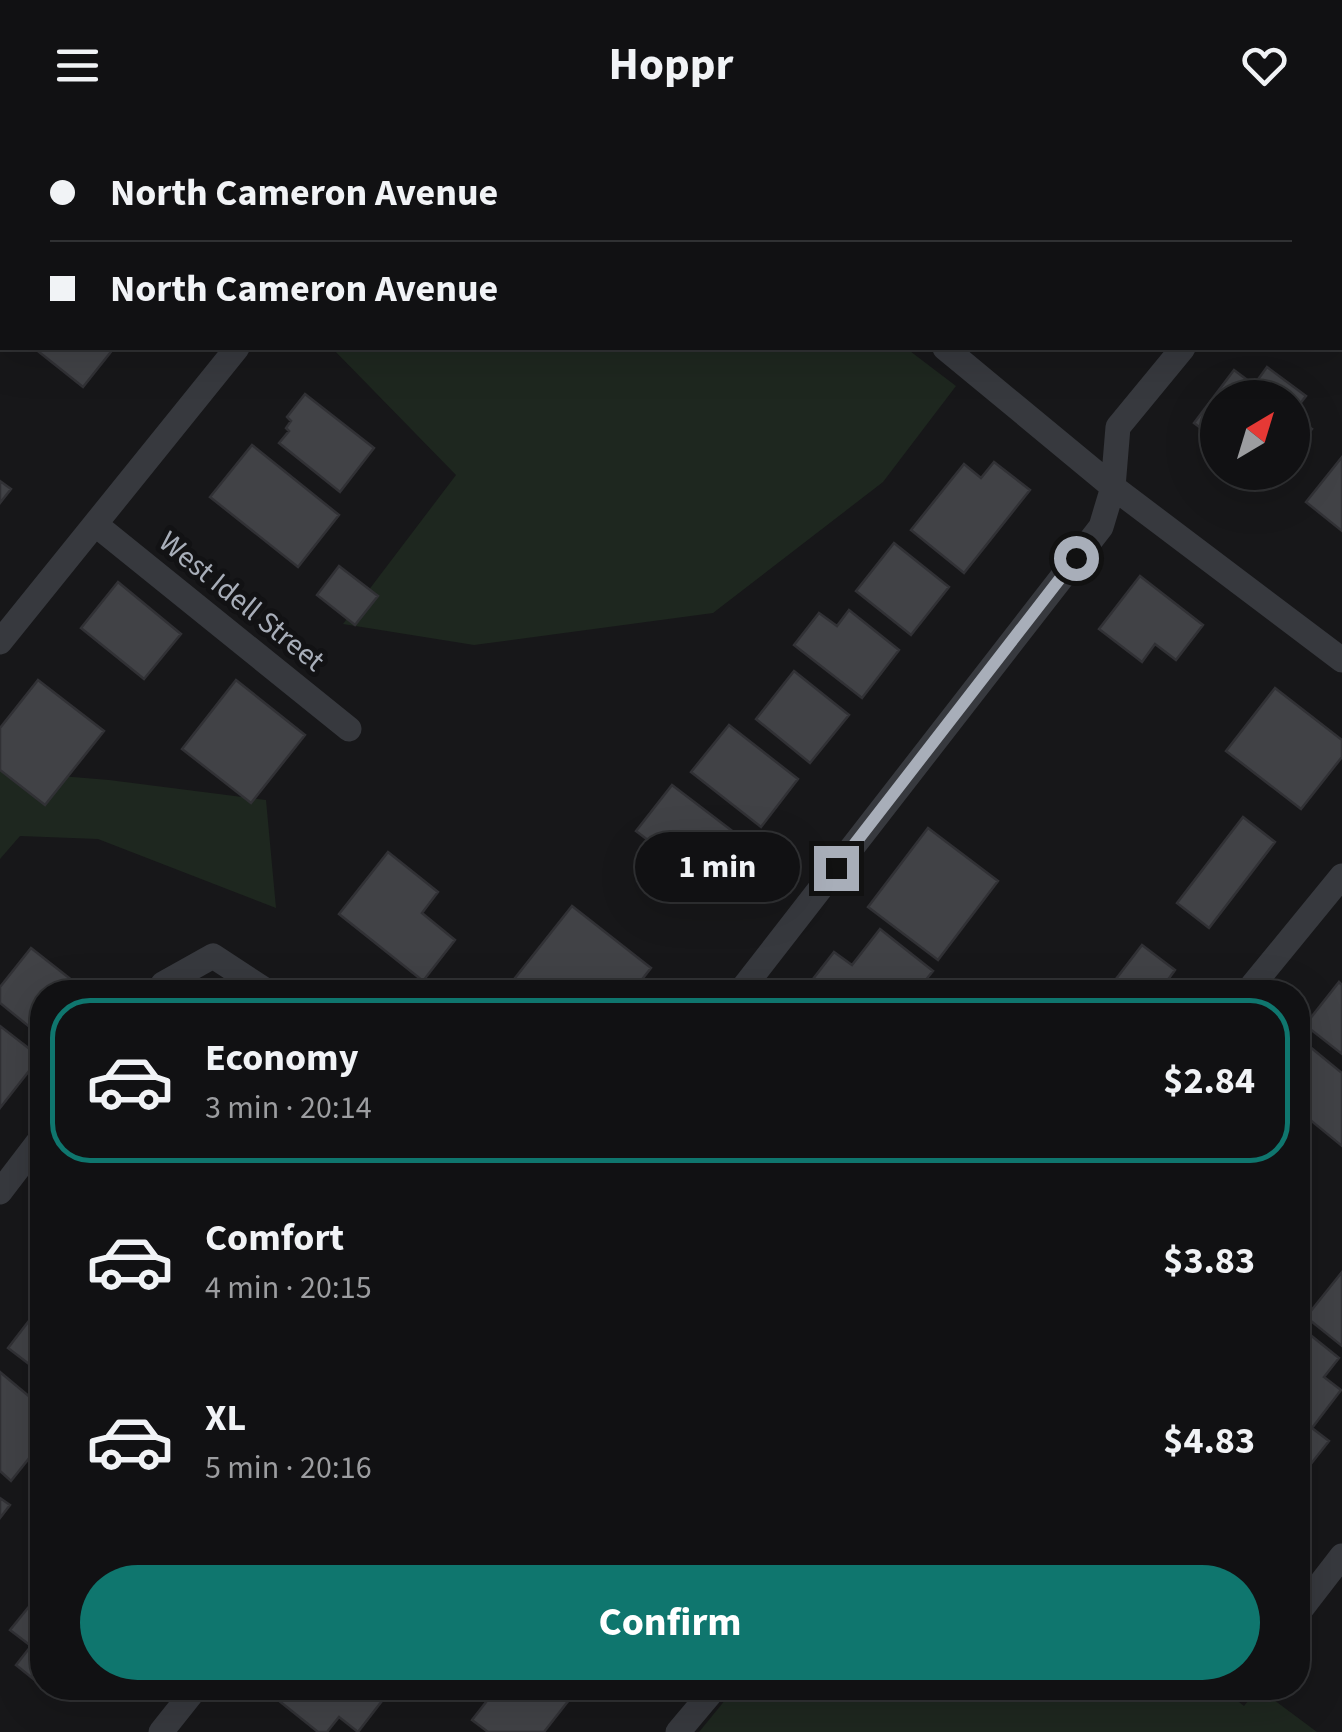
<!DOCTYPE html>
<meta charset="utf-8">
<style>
:root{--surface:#111113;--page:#1a1a1c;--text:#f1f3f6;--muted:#9c9da0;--line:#303133;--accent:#0f766e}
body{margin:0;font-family:"Source Sans 3",sans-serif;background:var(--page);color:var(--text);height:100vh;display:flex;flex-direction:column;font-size:38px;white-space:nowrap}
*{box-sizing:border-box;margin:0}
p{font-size:32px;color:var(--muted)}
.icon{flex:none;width:55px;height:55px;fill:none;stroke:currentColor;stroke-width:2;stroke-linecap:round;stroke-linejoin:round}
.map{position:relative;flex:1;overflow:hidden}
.details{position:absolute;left:30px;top:850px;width:1280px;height:720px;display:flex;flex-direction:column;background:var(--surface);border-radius:40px;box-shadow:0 10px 40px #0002,0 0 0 2px var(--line)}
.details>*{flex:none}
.banner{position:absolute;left:0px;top:0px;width:1342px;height:220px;box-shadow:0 10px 40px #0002,0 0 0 2px var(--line);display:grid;align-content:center;height:220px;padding:0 50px;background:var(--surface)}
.needle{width:65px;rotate:38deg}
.controls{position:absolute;left:1200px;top:250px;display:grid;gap:20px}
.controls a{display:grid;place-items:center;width:110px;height:110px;border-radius:50%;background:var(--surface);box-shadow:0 10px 40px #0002,0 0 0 2px var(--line);font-size:50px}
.end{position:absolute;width:45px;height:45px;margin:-22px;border:12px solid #a8aeb9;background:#111;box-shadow:0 0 0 5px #111}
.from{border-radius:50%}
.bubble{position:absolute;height:70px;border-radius:35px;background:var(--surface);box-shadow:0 10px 40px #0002,0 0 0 2px var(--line);font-size:32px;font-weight:700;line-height:70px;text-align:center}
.banner b{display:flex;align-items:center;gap:35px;height:95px;font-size:38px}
.banner b+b{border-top:2px solid var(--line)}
.banner i{width:25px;height:25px;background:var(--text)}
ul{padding:18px 0 0;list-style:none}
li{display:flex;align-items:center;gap:30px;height:165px;margin:0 20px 15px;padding:0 30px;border:5px solid transparent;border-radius:40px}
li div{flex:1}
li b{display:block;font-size:38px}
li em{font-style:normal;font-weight:700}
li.active{border-color:var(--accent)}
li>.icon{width:90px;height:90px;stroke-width:1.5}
.button{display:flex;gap:20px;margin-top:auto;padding:20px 50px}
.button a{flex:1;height:115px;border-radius:60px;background:var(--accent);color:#fff;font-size:40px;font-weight:700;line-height:115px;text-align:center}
header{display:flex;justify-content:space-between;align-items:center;height:130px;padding:0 50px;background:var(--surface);font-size:45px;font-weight:700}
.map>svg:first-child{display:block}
.green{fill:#1e271f}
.building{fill:#414246;stroke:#313135;stroke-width:2.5}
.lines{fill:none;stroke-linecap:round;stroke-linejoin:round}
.minor{stroke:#37393e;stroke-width:25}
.route{stroke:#a8aeb9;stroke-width:12}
.labels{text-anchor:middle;stroke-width:10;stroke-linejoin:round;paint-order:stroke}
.street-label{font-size:30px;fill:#a8aeb9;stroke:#121214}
</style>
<header><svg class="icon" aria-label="menu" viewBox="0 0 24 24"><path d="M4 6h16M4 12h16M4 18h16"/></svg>Hoppr<svg class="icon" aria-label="heart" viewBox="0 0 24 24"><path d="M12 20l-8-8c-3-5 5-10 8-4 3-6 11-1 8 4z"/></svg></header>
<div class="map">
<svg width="1342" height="1602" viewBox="0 0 1342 1602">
<rect width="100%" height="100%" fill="#171719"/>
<path class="green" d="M332,218H906L956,256L883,352L713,483L474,515L343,494L456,345Z
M0,641L109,650L266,670L276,778L98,709L20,706L0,729Z
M735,1558H1221L1244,1576L1258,1558L1317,1602H699Z"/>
<path class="building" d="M19,0H74L78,2H17Z
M198,0H275L273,2H201Z
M491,0H561L559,2H489Z
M1044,0H1083L1086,2H1042Z
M0,39L2,41V119L0,117Z
M34,218H114L83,257Z
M1267,237L1306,266L1292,284V268H1218V311L1194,293L1234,240L1254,255Z
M305,264L374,318L340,362L279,313L289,301L286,298L291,291L287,287Z
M1292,284L1312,299L1292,324Z
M252,315L339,385L298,437L210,367Z
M1342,327V401L1306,372Z
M994,332L1030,360L964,443L911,400L964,334L981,348Z
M0,351L11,359L0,373Z
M894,413L949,457L911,505L856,461Z
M339,436L378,466L355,495L317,465Z
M1140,446L1203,495L1176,530L1155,514L1142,532L1099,499Z
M118,452L181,504L144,549L81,498Z
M849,480L899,520L862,568L794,515L819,483L837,496Z
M794,541L849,585L810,633L756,589Z
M38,550L104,601L45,675L0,640V598Z
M236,550L305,605L251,673L182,619Z
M1275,558L1342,610V627L1301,679L1226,621Z
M729,595L798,649L761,697L691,642Z
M672,655L748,713L712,759L636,701Z
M1243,687L1275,712L1209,798L1177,773Z
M928,698L998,751L938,830L868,777Z
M388,722L438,762L422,783L455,810L423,851L339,784Z
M572,776L651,838L632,862H534L515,848Z
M880,799L933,841L916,862H812L806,858L834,822L852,835Z
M1142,815L1175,840L1159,862H1106Z
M31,818L87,862H42V907L0,873V857Z
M1339,852L1342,855V924L1305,895Z
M0,896L40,927L0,978Z
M1298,907L1342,943V1016L1298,980Z
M1342,1142V1216L1306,1187Z
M42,1174V1244L8,1218Z
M1298,1195L1339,1228L1324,1247L1341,1260L1312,1298L1329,1311L1299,1349Z
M0,1242L42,1277V1312L11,1351L0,1341Z
M0,1368L10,1375L0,1388Z
M40,1463L42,1465V1556L16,1535L31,1516L10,1500Z
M44,1558H65L57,1568Z
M271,1558H392L358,1602L339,1587L327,1602H318L268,1562Z
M497,1558H571L576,1561L544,1602H488L472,1590Z"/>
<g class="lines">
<path class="minor" d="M684,0L687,2
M410,2L412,0
M1340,27L1342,24
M945,218L1113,357L1342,530
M95,394L349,599
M0,512L237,218
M157,862L163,854L213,826L268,862
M740,862L1101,397L1113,357L1118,297L1183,218
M1247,862L1342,746
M0,1062L42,1007
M1298,1483L1342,1426
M161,1602L196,1558
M678,1602L715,1558"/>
</g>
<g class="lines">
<path class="route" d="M836,738L1076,428"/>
</g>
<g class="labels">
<g class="street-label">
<text transform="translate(242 471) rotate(39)" y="10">West Idell Street</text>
</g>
</g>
</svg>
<div class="controls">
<a><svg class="needle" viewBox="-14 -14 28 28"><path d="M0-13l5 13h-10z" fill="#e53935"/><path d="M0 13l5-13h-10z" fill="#9c9da0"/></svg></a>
</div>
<i class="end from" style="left:1076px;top:428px"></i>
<i class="end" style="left:836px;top:738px"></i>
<div class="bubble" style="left:635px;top:702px;width:165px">1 min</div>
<div class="banner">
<b><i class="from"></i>North Cameron Avenue</b>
<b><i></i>North Cameron Avenue</b>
</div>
<section class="details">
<ul>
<li class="active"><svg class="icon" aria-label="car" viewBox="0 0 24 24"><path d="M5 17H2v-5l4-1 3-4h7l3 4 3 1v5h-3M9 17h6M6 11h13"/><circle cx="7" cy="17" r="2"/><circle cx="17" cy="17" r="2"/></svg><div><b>Economy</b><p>3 min · 20:14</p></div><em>$2.84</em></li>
<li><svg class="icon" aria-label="car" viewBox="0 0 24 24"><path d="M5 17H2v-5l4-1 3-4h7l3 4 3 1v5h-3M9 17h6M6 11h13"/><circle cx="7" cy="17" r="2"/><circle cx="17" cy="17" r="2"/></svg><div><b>Comfort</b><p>4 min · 20:15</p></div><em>$3.83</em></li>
<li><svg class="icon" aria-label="car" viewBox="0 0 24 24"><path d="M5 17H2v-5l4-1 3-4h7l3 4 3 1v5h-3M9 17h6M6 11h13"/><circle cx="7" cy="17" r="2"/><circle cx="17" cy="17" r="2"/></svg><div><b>XL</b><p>5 min · 20:16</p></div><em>$4.83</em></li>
</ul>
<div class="button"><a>Confirm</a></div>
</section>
</div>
